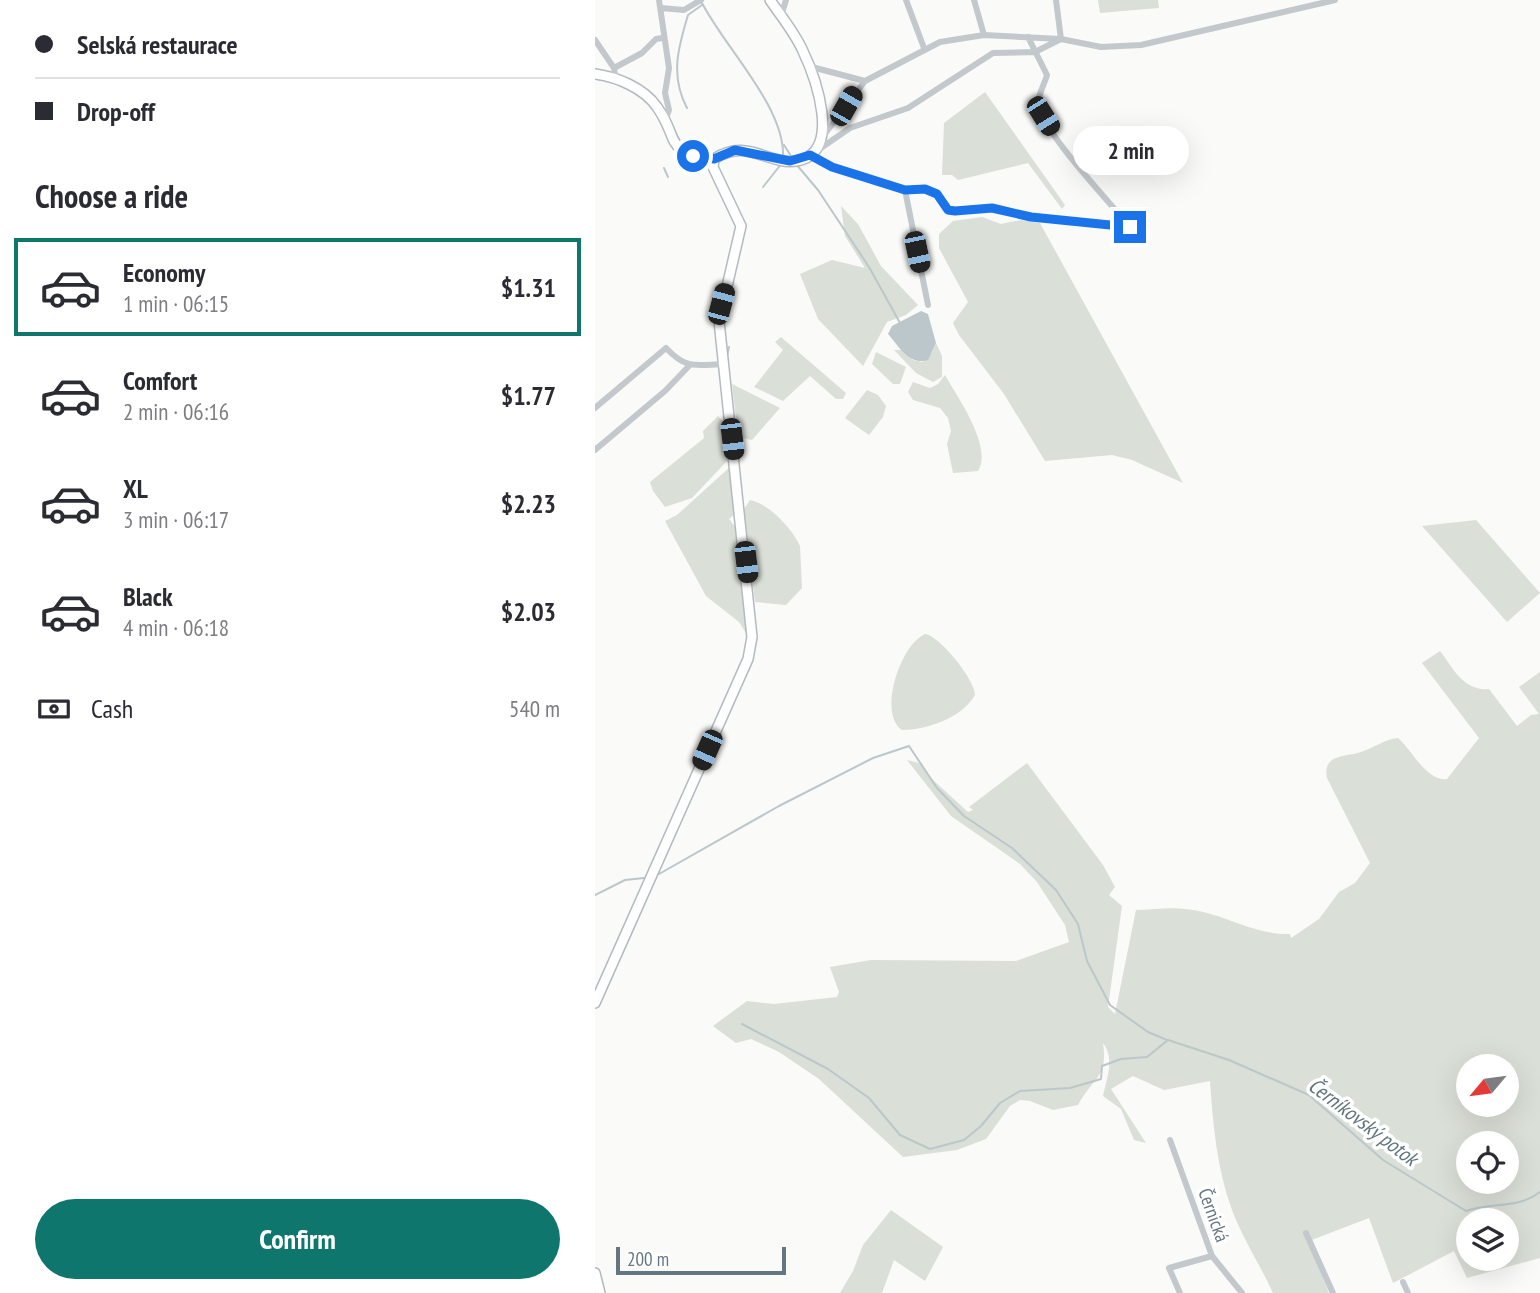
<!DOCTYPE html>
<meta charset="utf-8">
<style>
:root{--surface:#fff;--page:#f2f2f3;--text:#2b2b33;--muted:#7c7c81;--line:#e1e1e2;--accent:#0f766e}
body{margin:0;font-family:"PT Sans Narrow",sans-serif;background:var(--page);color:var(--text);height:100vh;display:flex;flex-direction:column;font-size:26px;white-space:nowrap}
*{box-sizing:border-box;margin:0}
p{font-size:23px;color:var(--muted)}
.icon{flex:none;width:38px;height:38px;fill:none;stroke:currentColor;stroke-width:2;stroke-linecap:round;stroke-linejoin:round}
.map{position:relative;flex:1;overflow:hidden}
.sheet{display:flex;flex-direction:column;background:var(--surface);width:595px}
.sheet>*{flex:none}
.top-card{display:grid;align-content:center;height:154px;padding:0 35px;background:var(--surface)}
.needle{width:46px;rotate:241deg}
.tools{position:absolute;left:861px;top:1054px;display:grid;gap:14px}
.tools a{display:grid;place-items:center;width:63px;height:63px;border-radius:50%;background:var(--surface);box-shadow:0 7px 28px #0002;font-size:35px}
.scale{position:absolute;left:21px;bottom:18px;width:170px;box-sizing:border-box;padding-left:7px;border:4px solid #657683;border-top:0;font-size:19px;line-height:24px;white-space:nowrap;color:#657683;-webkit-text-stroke:5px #fff;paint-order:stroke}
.end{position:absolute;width:32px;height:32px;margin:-16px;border:9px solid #1a73e8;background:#fff;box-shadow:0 0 0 4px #fff}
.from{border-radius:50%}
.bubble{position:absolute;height:49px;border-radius:24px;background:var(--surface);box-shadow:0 7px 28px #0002;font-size:23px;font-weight:700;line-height:49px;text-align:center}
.car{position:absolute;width:21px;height:42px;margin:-21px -10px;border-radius:9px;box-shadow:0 0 5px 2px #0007;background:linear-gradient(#222 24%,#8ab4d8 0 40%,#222 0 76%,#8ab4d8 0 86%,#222 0)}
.top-card b{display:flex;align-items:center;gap:24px;height:66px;font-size:26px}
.top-card b+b{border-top:2px solid var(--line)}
.top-card i{width:18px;height:18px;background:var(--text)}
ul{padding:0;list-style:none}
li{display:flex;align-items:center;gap:21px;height:98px;margin:0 14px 10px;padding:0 21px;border:4px solid transparent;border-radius:0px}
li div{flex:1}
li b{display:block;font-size:26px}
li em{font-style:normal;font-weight:700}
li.on{border-color:var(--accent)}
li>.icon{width:63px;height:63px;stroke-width:1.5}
h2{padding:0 35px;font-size:32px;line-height:84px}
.pay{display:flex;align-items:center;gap:18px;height:77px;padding:0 35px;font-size:26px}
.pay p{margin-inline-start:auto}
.primary-button{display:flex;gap:14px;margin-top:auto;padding:14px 35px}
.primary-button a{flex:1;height:80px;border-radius:42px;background:var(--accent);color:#fff;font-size:28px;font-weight:700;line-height:80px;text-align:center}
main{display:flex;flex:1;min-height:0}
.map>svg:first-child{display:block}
.green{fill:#dadfd7;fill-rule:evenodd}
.water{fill:#bbc7cb}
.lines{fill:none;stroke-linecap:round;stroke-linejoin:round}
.stream{stroke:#bbc7cb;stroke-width:2}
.secondary-casing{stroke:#b3babf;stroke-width:12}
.street{stroke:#c3c8cc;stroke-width:6}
.secondary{stroke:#fff;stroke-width:9}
.route{stroke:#1a73e8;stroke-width:9}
.labels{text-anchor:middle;stroke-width:7;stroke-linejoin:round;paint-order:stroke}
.street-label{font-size:19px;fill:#657683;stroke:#fff}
.water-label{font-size:21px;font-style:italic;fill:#60757c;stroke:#fff}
</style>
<main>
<section class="sheet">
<div class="top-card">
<b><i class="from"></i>Selská restaurace</b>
<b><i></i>Drop-off</b>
</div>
<h2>Choose a ride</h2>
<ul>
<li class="on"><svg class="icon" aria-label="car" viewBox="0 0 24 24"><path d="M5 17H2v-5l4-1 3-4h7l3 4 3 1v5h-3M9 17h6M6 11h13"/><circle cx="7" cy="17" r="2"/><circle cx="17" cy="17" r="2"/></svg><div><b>Economy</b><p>1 min · 06:15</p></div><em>$1.31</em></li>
<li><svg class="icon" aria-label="car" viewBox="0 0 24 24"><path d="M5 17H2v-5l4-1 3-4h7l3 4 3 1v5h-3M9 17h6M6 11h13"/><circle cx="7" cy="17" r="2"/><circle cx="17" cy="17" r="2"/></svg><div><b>Comfort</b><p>2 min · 06:16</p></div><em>$1.77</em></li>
<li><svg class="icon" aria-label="car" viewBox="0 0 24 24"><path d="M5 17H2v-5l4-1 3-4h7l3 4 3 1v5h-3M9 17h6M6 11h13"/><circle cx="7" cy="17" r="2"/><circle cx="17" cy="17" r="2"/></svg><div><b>XL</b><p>3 min · 06:17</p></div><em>$2.23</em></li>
<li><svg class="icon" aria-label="car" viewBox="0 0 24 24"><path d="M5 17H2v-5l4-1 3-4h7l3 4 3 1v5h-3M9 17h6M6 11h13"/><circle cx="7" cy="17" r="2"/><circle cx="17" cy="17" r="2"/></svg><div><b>Black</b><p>4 min · 06:18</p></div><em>$2.03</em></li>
</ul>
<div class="pay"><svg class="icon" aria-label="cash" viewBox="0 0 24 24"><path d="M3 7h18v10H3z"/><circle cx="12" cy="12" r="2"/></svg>Cash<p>540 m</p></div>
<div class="primary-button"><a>Confirm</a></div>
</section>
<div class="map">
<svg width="945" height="1293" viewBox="0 0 945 1293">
<rect width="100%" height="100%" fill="#fafaf8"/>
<path class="green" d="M503,0H563L564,8L505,13Z
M390,92L470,205L467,209L433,163L363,180L357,175H347L349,123Z
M246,206L263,224L286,266L323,305L311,315L292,322L268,366L223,319L205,274L237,260L270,268L250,236Z
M387,217L406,224L426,220L445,223L588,483L537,460L517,455L450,461L409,394L364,335L358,323L373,302L344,248V234L358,221Z
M186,337L251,393L248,399H241L215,376L188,401L159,387L188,350L180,342Z
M341,343L347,356V377L338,382L321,373L299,350H307L318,360L327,362L337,352Z
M281,352L311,367L305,384H298L277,364Z
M350,375C363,398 398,447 383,471L358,473L352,444L356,431L353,418L345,408L318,400L313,392L318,382L335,388L343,384Z
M137,384L185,408L157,440L143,437Z
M272,390L283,395L291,406L288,417L274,435L250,418Z
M123,416L130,424L133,460L97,498L70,507L58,491L55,482L109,438L108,431Z
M135,467L141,513L134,519L142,529L152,635L144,622L111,596L70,521L82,515Z
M155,500C175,504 198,530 205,546L207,588L191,605L160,602L149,509Z
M881,520L945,593L912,622L827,526Z
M330,634C344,635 381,681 380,695C367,718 331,730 307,730C282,713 306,644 330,634Z
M845,651C859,669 868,691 894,689L922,726L936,715L944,714L924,687L945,672V1258L872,1278L859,1251L798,1283L774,1218L714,1241L734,1293H678C665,1265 648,1239 637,1210C622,1169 618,1125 615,1081L569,1090L538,1076L516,1089L551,1143L539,1140L526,1109L508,1096C512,1077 520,1059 508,1043C513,1078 499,1076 483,1105L458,1110L435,1101L425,1100L415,1106L391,1139L362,1150L308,1157L224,1079L184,1052L156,1039L141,1043L118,1026L152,1001L179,1004L242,997L244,992L235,967L276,960L421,961L474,942L470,925L442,882L425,864L356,816L312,760L324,763L338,780L373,812L378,810L374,807L432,763L508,865L520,887L514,895L527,906L513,1007L520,1014L541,910C557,910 575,907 590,909C627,912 657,935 695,934L696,938L724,919L744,892L760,883L775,863L732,778C727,754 751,757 766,752C779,748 790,739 803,738C817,750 832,782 852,779L884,738L827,663ZM873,1066H912V1104H873ZM873,1143H912V1181H873ZM873,1220H912V1258H873Z
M296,1210L348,1247L330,1281L299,1260L287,1293H245L258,1271L268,1245Z"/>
<path class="water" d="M326,311L333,314L341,343L333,360C314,366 304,346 293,334L297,326Z"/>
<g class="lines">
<path class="stream" d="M106,1C128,46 191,107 188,158
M92,108C75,76 83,48 93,15L107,5
M189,145L196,156
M201,164L223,190L274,267L305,323
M69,168L73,177
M168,187L187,163
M132,356L134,347
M64,874L184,806L278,758L314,746L342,788L369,816L417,848L461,890L483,924L492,961L515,1005L553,1032L572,1040
M0,895L30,880L49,878
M147,1024L233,1069L274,1098L305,1135L335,1149L369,1140L386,1126L405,1103L425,1091L475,1088L506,1079L507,1066L526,1059L552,1057L573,1040L634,1060L714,1095L788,1160L871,1211C896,1202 924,1209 945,1192"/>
<g class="secondary-casing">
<path id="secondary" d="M0,74C22,77 49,88 62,107C85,139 68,153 119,159
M0,1003L153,659L157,637L124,321L146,226L118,167L119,159C152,137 172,165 201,161C249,154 220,76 207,49C199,32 186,16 175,0
M0,1273L5,1293"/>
</g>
<path class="street" d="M64,0L74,68L70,93L74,110L70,121
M311,0L329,48
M379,0L389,35
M66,8L89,10L106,0
M186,16L191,0
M433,37L452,75C449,86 442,95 444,106C450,135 514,201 535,227
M0,40L19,68L20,76
M213,66L270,81
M19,68L47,53L61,39L68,38
M229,135L270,81L345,42L389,35L466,39L506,47L546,45L740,0
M223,150L255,128L313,108L398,53L440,52L466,39L461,0
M215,155L237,167L310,190L333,305
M310,190L330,189L342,194L353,210L360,211L397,208L436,217L535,227
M0,408L71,348C92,370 100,365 129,364
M0,450L70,391L94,366
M575,1140L617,1256L647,1293
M711,1233L738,1293
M808,1282L813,1293
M585,1293L574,1268L617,1256"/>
<use href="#secondary" class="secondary"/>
</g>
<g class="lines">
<path class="route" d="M98,156L119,159L140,150L195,161L215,155L237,167L310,190L330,189L342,194L353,210L360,211L397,208L436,217L535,227"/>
</g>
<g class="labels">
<g class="street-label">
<text transform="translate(619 1215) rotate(70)" y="7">Černická</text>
</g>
<g class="water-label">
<text transform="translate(768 1122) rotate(37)" y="7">Černíkovský potok</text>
</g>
</g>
</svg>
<div class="tools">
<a><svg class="needle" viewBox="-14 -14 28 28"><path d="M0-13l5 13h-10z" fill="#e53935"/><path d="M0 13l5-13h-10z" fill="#7c7c81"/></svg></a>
<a><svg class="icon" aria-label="locate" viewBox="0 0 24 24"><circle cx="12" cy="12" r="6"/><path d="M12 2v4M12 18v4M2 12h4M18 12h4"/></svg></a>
<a><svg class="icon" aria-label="layers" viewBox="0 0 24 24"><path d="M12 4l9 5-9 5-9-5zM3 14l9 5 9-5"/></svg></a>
</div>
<div class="scale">200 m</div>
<i class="end from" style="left:98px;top:156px"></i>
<i class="end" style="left:535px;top:227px"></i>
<div class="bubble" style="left:478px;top:126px;width:116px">2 min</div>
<i class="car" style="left:251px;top:106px;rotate:30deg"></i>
<i class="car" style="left:448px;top:116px;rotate:148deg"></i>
<i class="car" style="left:322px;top:252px;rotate:168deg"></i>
<i class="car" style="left:126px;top:304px;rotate:15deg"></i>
<i class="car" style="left:137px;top:439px;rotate:173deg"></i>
<i class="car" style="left:151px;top:562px;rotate:173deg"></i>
<i class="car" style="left:112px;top:750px;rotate:204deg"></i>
</div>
</main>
